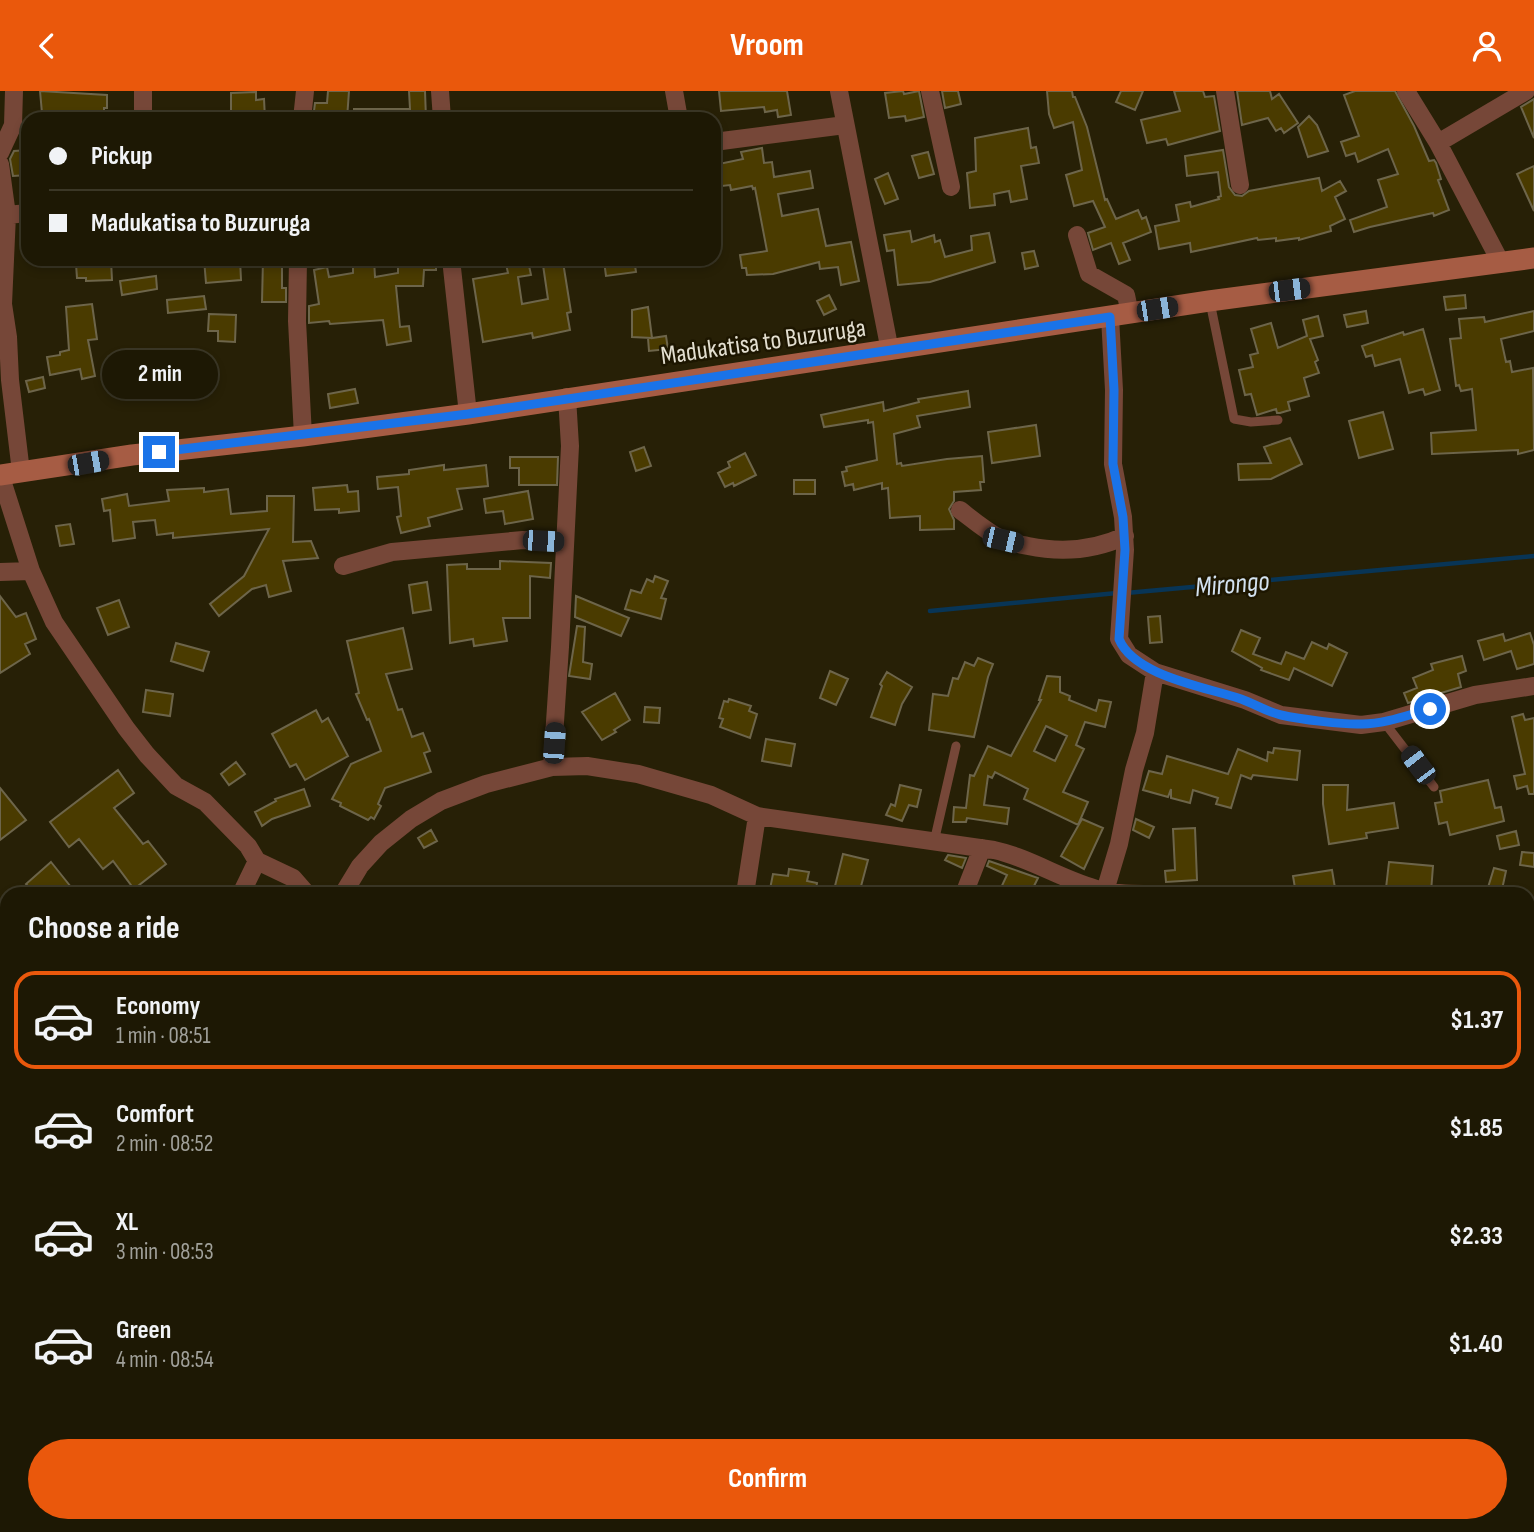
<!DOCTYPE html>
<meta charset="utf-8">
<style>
:root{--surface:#1d1804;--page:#25210e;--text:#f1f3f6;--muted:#a0a09a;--line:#3b3726;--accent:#ea580c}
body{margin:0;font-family:"Sofia Sans Condensed",sans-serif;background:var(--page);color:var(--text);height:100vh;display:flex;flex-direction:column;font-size:26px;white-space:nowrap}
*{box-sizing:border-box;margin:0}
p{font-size:23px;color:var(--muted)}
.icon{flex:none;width:38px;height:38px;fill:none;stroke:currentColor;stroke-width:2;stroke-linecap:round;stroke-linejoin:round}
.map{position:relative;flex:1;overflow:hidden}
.details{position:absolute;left:0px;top:796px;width:1535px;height:646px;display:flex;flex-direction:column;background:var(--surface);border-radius:21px 21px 0 0;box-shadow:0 4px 10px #0003,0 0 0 2px var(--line)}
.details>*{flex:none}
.hud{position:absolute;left:21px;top:21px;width:700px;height:154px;border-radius:21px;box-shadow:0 4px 10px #0003,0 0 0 2px var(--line);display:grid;align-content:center;height:154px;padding:0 28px;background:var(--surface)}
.end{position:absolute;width:32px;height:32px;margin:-16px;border:9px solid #1a73e8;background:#fff;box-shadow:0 0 0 4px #fff}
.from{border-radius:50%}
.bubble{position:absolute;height:49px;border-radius:24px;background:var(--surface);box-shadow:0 4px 10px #0003,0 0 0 2px var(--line);font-size:23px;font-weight:700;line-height:49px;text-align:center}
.car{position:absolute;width:21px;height:42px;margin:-21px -10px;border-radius:9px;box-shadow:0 0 5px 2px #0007;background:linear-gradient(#222 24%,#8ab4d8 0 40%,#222 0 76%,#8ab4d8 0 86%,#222 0)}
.hud b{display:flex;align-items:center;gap:24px;height:66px;font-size:26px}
.hud b+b{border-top:2px solid var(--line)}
.hud i{width:18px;height:18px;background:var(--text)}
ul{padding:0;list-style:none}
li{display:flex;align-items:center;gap:21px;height:98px;margin:0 14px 10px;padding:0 14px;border:4px solid transparent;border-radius:21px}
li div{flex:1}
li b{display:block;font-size:26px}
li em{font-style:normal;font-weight:700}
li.on{border-color:var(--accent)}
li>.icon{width:63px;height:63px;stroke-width:1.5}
h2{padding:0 28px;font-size:32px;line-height:84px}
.cta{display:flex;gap:14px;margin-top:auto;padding:14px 28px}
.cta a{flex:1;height:80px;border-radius:42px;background:var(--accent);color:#fff;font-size:28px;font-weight:700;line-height:80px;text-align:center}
header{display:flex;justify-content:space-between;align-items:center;height:91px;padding:0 28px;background:var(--accent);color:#fff;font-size:32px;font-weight:700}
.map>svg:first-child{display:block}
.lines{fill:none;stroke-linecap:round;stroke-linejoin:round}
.stream{stroke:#083556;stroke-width:4.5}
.building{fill:#4a3b00;stroke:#6d654a;stroke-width:2;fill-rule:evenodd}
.path{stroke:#8c8772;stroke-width:2.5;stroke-dasharray:3.5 3.5;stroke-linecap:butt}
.lane{stroke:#764738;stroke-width:9}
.street{stroke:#764738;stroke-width:18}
.secondary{stroke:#a65c44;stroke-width:21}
.route{stroke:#1a73e8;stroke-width:9}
.labels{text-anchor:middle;stroke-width:5;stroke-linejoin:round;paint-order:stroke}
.street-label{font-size:26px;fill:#e3dfd0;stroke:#1d1600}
.water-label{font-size:28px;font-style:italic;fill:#d3e2f0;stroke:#1d1600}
</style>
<header><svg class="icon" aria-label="back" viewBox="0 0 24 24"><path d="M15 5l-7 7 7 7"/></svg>Vroom<svg class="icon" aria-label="person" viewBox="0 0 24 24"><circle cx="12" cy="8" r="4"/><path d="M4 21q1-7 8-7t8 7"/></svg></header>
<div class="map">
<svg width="1534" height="1441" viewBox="0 0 1534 1441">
<rect width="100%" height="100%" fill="#272006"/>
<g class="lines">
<path class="stream" d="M1126,502L1534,465
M930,520L1117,502"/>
</g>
<path class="building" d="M40,0L107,4V17H104V25L52,28V22H42Z
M328,0H349L347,28H313L315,12H327Z
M409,0H425L426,28H354V18H410Z
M719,0H787L791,24L778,26L777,19L765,21L764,16L721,20Z
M903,0L904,3L919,0L924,26L906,30L905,25L889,27L885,2Z
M942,0H958L961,13L945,17Z
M1047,0H1072L1073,6H1075L1087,36L1105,109L1107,108L1116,128L1138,119L1142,128L1146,126L1151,141L1123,152L1130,169L1119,173L1111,152L1093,159L1088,142L1105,136L1093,110L1074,115L1066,84L1082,79L1073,31L1054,37L1049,23Z
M1121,0H1143L1135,19L1116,11Z
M1174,0H1203L1205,6L1214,5L1220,40L1168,54L1166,48L1147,52L1141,29L1180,20Z
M1237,0H1270L1272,8L1279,3L1298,32L1284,42L1281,37L1276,40L1268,27L1242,34Z
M1355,0H1395L1414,35L1429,70L1434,69L1436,72L1441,88L1438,89L1449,119L1434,125L1433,122L1370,136L1354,141L1350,129L1387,116L1378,89L1398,83L1388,58L1358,71L1355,62L1346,65L1341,51L1359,45L1344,4Z
M256,1V9L264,8L265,28H231V2Z
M1534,8V47L1521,16Z
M1309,25L1317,34L1328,60L1308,66L1298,36Z
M1028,37L1031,57L1036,56L1039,72L1021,75L1027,108L1011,111L1009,100L994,103L995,114L970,117L967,82L976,80L975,47Z
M762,57L764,72L772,71L774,86L810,80L813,97L778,103L782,125L818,118L826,155L851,151L859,190L841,194L838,176L820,178L819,171L773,183L747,184L746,177H742L740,164L767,160L755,97L753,98L752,95L731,99L730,94L722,95L721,91L714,92V74L743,68L741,61Z
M28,59V84L13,85L10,68L14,60Z
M1223,59L1229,96L1235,104L1242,105L1249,100L1319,87L1322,100L1340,90L1346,100L1335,106L1345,128L1330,135L1331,140L1299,149V147L1276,150V147L1258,149L1257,147L1191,161L1190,152L1159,158L1155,135L1179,130L1176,114L1190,111L1191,116L1219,108L1218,106L1221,105L1218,81L1187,85L1185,65Z
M928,61L934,83L919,87L912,65Z
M1534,75V120L1517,83Z
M888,82L898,108L885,113L875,88Z
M910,140L912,151L934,144L935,151L940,149L945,166L972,159L971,145L989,142L995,171L930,191L898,194L894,159L887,160L884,144Z
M1034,160L1038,175L1025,178L1022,162Z
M204,168H240L241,189L206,192Z
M263,168H282V197H286V211H262Z
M353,168H374L375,186L398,182V168H436V179H424L423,195H396L400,236L409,235L411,250L387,254L383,229L330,233L329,230L309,232V215L319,213L314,179L327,176L329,186L353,182Z
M614,168H634L636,181L606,185L604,170Z
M111,169L112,189L86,190V187H77L76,173L86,172V170Z
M528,170L531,184L518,186L522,213L548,208L543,174L563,171L571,221L567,222L570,239L533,247L532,242L483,251L473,188L508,182L506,173Z
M156,185L157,198L122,204L120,190Z
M829,204L836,218L824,224L817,210Z
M1465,204L1466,217L1446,219L1444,206Z
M204,205L206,218L168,222L167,209Z
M92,213L97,248L88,249L95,285L82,288L80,278L50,284L47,266L60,264V261L69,259L66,216Z
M648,216L652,247L666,245L668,258L649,260L648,247H652L632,246V219Z
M1366,220L1368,232L1347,236L1344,224Z
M1534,220V240L1501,248L1506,271L1510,270L1512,281L1533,277L1534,359L1518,363V359L1432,363L1431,342L1476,339L1472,298L1461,300L1459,294L1456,295L1450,248L1461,247L1459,228L1484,226L1485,231Z
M209,223L236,224L235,251L218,250V240H208Z
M1318,225L1323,245L1310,248L1318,269L1315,271L1319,282L1304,287L1309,305L1288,311L1290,319L1280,322H1277L1276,318L1257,324L1251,303L1245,304L1239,279L1253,276L1250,264L1258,262L1251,238L1271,232L1278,257L1307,245L1303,229Z
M1423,238L1440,299L1425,304L1423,298L1409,302L1400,268L1375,275L1372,264L1366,266L1362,255L1403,241L1404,244Z
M43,286L45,297L29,301L26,290Z
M355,298L358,312L330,317L328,303Z
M968,300L970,316L917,325L920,336L894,343L897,373L901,372L902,375L947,368L982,365L984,391H980L981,399L954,401V410L949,418L954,429V438L920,439V425L890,427L888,397L882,398V392L854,399L853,393L845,395L842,381L847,380L846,376L877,369L873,331L868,332V329L824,336L821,324L883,311L884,320L919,311L918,308Z
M1383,321L1393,358L1359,367L1349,330Z
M1036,334L1040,365L992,372L988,341Z
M1290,347L1302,373L1271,388L1239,389L1238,373L1271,372L1264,356Z
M644,356L651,375L636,380L630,361Z
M745,362L756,384L734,395L733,392L725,396L718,382L730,376L728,371Z
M510,366H558L557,394H519V377H510Z
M444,374V379L486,374L488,395L457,398L462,418L428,427L430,435L401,442L397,426L401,425L398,396L378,398L377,386L409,383V379Z
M794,389H815V403H794Z
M347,394L348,401L358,400L359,420L339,422V418L315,419L313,397Z
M204,397V401L228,398L231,423L267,420V405H294L293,451L311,450L318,467L283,470L291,500L269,506L266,494L252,498L219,525L210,513L244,485L269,438L173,447V442L157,444L155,429L133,431L135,447L113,450L110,419L104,420L102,408L127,403L129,415L169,410L167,399Z
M528,400L533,428L505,433L503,420L486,422L484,408Z
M70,433L74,453L60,455L56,435Z
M500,470L551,472L550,487L530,485V527H503L507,550L474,555L473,548L450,552L447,474L467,473V478H500Z
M655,485L668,490L661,507L666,508L661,528L625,518L631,499L641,502L647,488L653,491Z
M427,491L431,519L413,522L409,494Z
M0,505L16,526L26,522L36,548L25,553L30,563L0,582Z
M576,505L629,527L621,545L575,526Z
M119,509L129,536L108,544L97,517Z
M1160,525L1162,551L1150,552L1148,526Z
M577,535L585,536L583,571L592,573L590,588L569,585Z
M403,537L412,578L386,583L398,619L402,618L412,646L423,642L430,660L424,662L431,681L385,697L378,713L381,715L374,728L371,726L368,729L340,715L341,712L332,708L351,673L381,660L369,628L367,629L356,603L359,602L347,550Z
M1241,539L1260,547L1253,563L1281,573L1286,561L1304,568L1312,551L1327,558L1329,553L1347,562L1332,595L1294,577L1289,589L1261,579L1262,577L1232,560Z
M1530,542L1534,554V573L1517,578L1511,560L1484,569L1478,550L1503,543L1505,550Z
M176,552L209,561L203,580L171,570Z
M1462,565L1466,580L1458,583L1461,596L1408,612L1404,602L1417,597L1413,587L1433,579L1431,573Z
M978,567L993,573L988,586L974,646L929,639L933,603L948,605L953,587L958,588L965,571L974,575Z
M830,580L848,588L836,614L820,607Z
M887,581L912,596L902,613L895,634L871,626L882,595L880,593Z
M1047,585L1060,586V601L1070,605L1069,609L1096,620L1099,609L1111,611L1105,636L1085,631L1076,654L1084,658L1063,701L1088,711L1078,734L1024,708L1028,698L995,681L992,687L988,685L984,714L1009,717L1007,733L967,727L966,731H953L954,716L966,717L970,684L974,685L988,655L1011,665L1041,609H1039ZM1046,635L1067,645L1055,670L1034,660Z
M146,599L173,603L170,625L143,621Z
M615,602L630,629L614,639L616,641L602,649L582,621Z
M729,608L751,615L749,620L757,623L750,647L720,636L723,628L719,627L724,610L728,611Z
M645,616L660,617L659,632L644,631Z
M316,619L322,631L328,627L348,665L305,689L296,673L290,676L272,643Z
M1523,623L1525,629L1534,627V703H1529L1527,695L1517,698L1514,685L1525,683L1512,626Z
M766,648L795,653L791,675L762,670Z
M1274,657L1300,660L1297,689L1253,684L1251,688L1241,684L1231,717L1216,713L1218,707L1193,699L1190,712L1171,707V698L1168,706L1143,699L1149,680L1162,683L1167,665L1228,683L1238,658L1267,670L1268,661L1273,662Z
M236,671L245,683L229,694L221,683Z
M118,679L134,702L114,717L143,753L148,750L166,773L134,798L113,770L103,778L79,748L69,756L50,731Z
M1488,689L1495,717L1501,716L1504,730L1450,744L1447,731L1439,733L1435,712L1442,711L1440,700Z
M900,694L921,699L917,716L909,714L902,730L886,724L891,713L895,715Z
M1323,694H1348L1347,719L1394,712L1398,737L1366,742L1367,747L1329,753L1323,713Z
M0,697L26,729L0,749Z
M304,698L310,715L272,728L262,735L255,721L276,710L275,708Z
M1082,728L1103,737L1084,778L1061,765Z
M1136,728L1154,736L1149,747L1133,739Z
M1195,737L1197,789L1166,791L1165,780L1175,779L1173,738Z
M431,739L437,750L424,757L418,747Z
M1516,740L1519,754L1500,758L1497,745Z
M1522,761L1534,762V776L1520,774Z
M843,763L868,769L860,799L851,797L849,802L834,799Z
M948,764L966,767L962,777L945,769Z
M989,770L1038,787L1030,803L1021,798L1018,803H998L1007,784L987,775Z
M51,771L71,796L62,803H35L26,793Z
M1389,771L1433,775L1431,801L1386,797Z
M1494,777L1506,780L1501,803H1486Z
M789,778L809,781L807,790L817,792L815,803H769L773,783L788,785Z
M1332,779L1336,803H1296L1293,785Z"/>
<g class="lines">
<path class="path" d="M104,1441L110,1435"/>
<path class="lane" d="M1210,211L1234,328L1251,331L1278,329
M1384,631L1434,696
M934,751L956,655"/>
<path class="street" d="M440,0L442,28
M674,0L679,28
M839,0L890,260
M930,0L951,96
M1225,0L1240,94
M1406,0L1438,52L1501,172
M143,28V0
M302,28L305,0
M714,51L845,34
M1438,52L1526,0
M0,62L13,34L14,0
M0,73L7,124L3,213L8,246L10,289L21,381
M7,124L28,122
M1077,144L1089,183L1126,204L1130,223
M298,168L297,230L303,345
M451,168L468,323
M1110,226L1114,299L1113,373L1123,426L1125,459L1119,548L1129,564L1155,581L1245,609L1281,624L1361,634L1384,631L1475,604L1534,595
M0,383L31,480L54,531L126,637L147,664L176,695L205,711L248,755L257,770L293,787L307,803
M960,419C973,429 986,440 1001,448C1009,452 1019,453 1028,455C1062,462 1093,460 1125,445
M343,475L392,461L523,449L564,451
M0,481L31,480
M552,676L560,556L570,355L567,306
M1105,800L1119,753L1134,679L1145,642L1155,581
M241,803L257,770
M343,803L360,775L381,752L411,728L441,710L486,693L552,676L587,675L638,683L711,704L757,725L994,759C1031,767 1064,790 1101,799C1115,803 1130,803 1144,803
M745,803L757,725
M964,803L982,757
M1528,838L1534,839
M0,857L7,861
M0,956L7,949
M1528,1089L1534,1100
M1528,1138L1534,1137
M0,1220L7,1207
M1528,1320H1534
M1459,1435L1461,1441
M395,1441L399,1435L405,1441
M716,1441L717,1435
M1081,1441L1083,1435"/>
<path class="secondary" d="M0,384L132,364L303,345L468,323L1209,210L1534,167"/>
</g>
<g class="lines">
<path class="route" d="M159,361L468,323L1110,226L1114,299L1113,373L1123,426L1125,459L1119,548C1134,585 1206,596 1241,608C1255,613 1267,621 1281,624C1299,628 1344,634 1362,633C1385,633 1408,624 1430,618"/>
</g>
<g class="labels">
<g class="street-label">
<text transform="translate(763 250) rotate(-8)" y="9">Madukatisa to Buzuruga</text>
</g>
<g class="water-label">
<text transform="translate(1232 492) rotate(-5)" y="10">Mirongo</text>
</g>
</g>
</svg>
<i class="end from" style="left:1430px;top:618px"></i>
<i class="end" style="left:159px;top:361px"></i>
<div class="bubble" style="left:102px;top:259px;width:116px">2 min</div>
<i class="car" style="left:1289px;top:199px;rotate:83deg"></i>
<i class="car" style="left:1157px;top:218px;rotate:81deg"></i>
<i class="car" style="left:88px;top:372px;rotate:80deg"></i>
<i class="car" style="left:1003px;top:449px;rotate:103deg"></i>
<i class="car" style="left:543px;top:450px;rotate:93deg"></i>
<i class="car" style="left:554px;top:652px;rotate:4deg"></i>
<i class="car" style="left:1418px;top:674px;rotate:323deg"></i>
<div class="hud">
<b><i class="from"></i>Pickup</b>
<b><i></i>Madukatisa to Buzuruga</b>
</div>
<section class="details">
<h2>Choose a ride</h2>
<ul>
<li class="on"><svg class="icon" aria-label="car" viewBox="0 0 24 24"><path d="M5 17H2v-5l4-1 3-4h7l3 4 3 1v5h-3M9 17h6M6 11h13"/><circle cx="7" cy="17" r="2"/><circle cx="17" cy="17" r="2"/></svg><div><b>Economy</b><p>1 min · 08:51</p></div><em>$1.37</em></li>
<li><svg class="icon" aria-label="car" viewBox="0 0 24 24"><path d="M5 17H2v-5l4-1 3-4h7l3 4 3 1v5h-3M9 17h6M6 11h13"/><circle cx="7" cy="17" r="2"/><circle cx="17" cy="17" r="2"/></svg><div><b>Comfort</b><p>2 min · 08:52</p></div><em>$1.85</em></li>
<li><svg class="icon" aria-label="car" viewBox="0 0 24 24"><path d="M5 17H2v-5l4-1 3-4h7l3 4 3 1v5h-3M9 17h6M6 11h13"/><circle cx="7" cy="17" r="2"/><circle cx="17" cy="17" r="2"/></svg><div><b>XL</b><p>3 min · 08:53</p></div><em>$2.33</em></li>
<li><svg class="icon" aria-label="car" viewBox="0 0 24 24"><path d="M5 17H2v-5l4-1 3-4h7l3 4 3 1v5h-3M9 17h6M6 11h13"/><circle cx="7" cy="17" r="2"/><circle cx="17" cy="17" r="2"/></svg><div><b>Green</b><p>4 min · 08:54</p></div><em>$1.40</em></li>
</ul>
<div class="cta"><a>Confirm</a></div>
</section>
</div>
